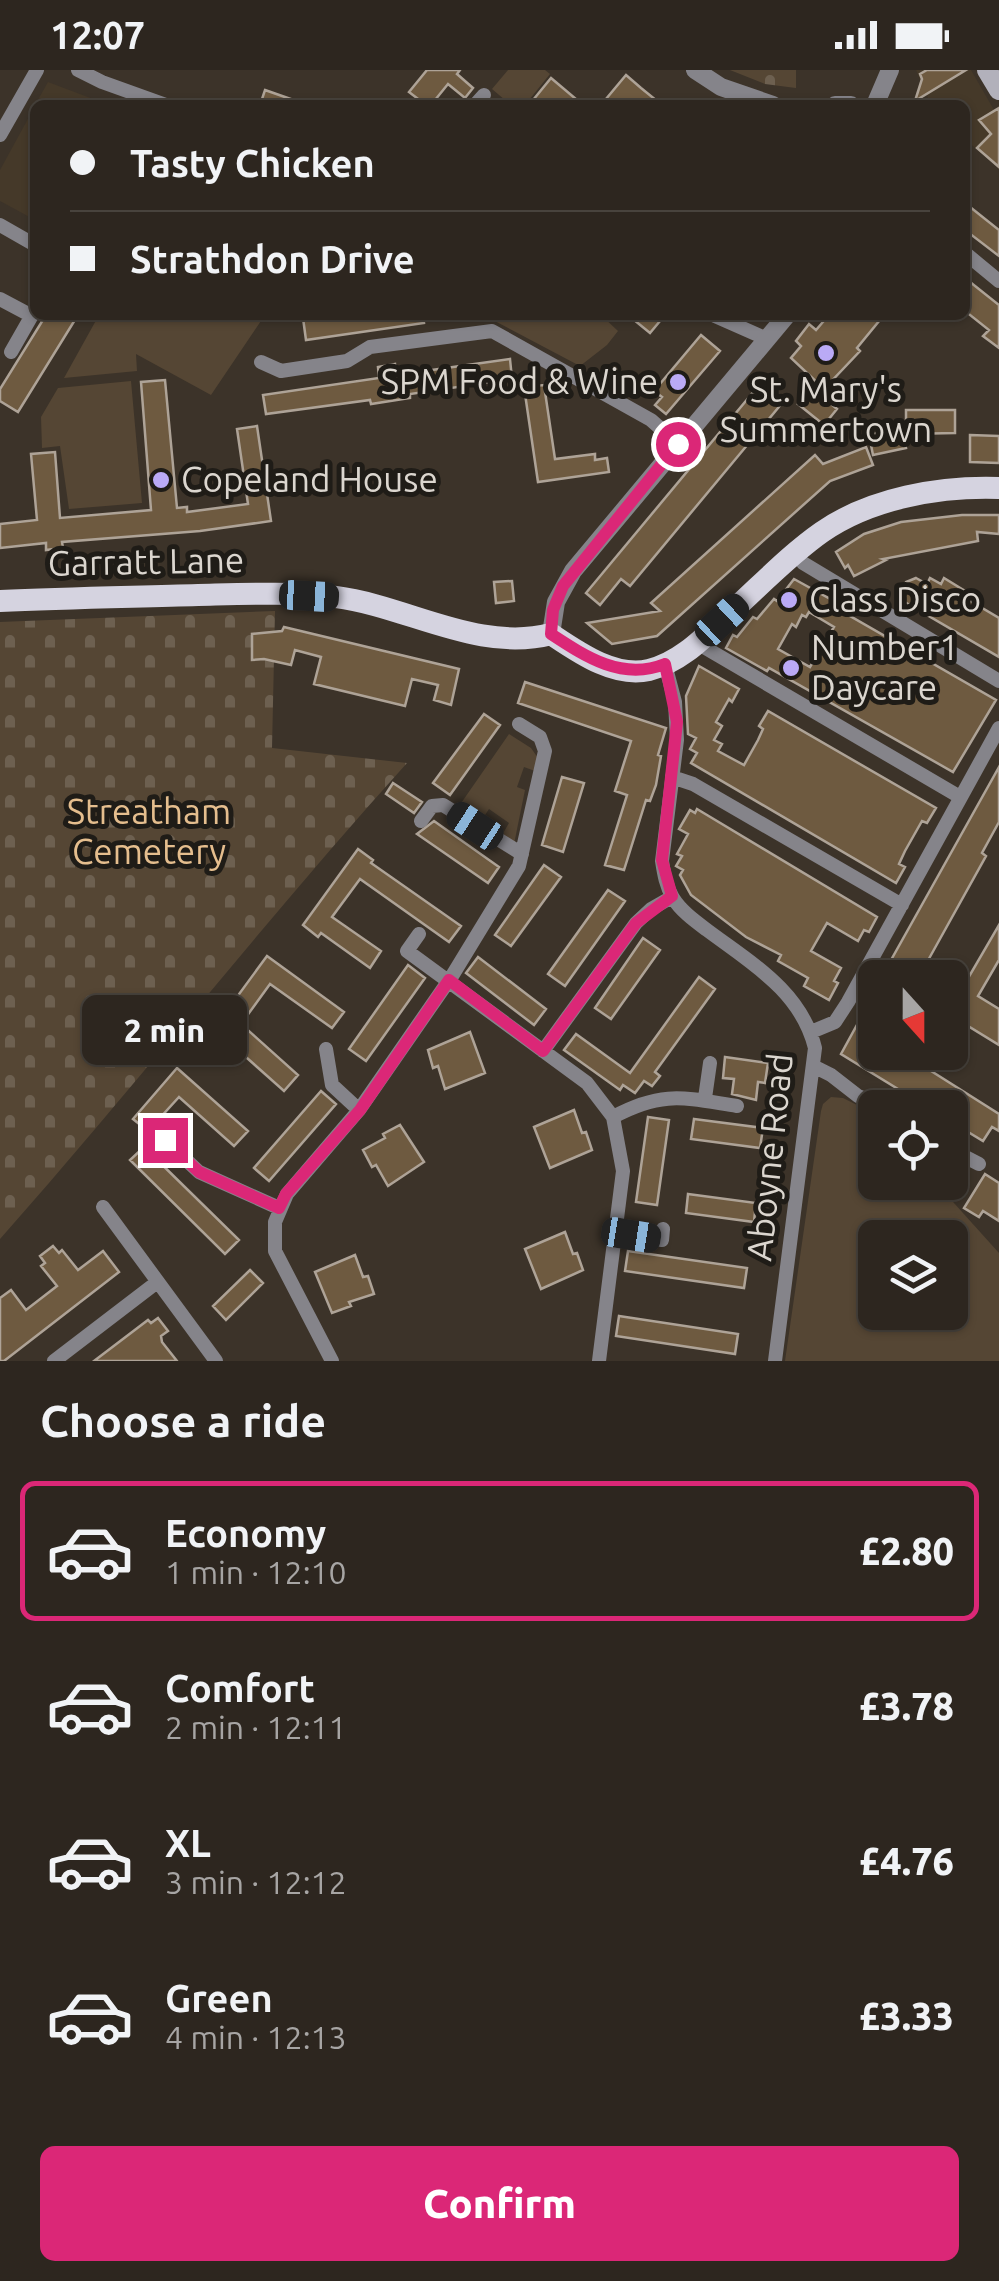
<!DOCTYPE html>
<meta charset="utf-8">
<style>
:root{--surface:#2d261f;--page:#352e28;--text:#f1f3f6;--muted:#a7a5a4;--line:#48433d;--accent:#db2777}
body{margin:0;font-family:Ubuntu,sans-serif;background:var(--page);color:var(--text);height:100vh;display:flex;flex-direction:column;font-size:38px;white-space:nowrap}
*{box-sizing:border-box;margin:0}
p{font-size:32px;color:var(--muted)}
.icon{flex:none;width:55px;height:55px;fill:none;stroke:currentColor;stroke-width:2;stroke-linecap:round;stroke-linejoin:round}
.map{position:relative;height:1291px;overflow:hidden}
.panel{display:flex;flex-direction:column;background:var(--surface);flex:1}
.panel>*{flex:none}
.hud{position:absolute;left:30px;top:30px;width:940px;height:220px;border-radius:15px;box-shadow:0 2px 8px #0004,0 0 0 2px var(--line);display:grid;align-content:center;height:220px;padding:0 40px;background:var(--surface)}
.needle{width:65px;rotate:159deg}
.buttons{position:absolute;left:858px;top:890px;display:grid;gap:20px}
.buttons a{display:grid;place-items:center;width:110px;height:110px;border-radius:15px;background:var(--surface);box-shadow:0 2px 8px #0004,0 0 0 2px var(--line);font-size:50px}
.end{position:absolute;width:45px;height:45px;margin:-22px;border:12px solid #db2777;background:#fff;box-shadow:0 0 0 5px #fff}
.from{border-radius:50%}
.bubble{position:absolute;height:70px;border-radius:15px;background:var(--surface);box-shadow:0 2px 8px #0004,0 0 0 2px var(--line);font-size:32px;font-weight:800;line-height:70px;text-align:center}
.car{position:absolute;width:30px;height:60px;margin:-30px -15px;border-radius:12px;box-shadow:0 0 8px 2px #0007;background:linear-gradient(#222 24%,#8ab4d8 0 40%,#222 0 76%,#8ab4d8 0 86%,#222 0)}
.hud b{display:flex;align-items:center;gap:35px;height:95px;font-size:38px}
.hud b+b{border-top:2px solid var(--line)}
.hud i{width:25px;height:25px;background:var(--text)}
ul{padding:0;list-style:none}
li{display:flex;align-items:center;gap:30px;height:140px;margin:0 20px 15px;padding:0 20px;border:5px solid transparent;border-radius:15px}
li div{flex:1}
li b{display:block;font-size:38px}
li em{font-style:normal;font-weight:800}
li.on{border-color:var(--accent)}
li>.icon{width:90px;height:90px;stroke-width:1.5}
h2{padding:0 40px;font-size:45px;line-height:120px}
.primary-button{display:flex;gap:20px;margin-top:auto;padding:20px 40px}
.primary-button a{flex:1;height:115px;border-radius:15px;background:var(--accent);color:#fff;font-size:40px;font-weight:800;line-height:115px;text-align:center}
.status{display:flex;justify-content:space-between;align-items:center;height:70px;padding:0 50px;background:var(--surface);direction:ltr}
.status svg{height:28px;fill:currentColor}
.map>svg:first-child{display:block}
.built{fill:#453929}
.green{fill:#554634;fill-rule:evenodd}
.cemetery{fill:url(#cemetery-stones)}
.building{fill:#6e5a40;stroke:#aea397;stroke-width:2.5;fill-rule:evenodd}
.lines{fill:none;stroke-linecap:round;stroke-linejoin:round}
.minor{stroke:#85848a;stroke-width:14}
.tertiary{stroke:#85848a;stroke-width:18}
.secondary{stroke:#b2b1bb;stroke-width:20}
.primary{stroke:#d5d3e0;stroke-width:22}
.route{stroke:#db2777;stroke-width:12}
.poi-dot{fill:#baaaf6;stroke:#1f1c17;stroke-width:4}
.labels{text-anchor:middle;stroke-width:10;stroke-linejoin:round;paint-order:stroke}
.poi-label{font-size:35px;fill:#dbd6cf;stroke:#1f1c17;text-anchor:start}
.street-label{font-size:35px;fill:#dbd6cf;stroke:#1f1c17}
.park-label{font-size:35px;fill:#e5be8e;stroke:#1f1c17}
</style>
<div class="status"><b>12:07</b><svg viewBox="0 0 49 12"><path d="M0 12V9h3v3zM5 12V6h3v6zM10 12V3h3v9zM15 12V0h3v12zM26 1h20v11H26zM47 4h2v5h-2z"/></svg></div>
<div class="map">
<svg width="999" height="1291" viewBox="0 0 999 1291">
<defs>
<pattern id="cemetery-stones" width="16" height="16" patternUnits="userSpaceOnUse" patternTransform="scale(2.5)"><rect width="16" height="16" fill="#554634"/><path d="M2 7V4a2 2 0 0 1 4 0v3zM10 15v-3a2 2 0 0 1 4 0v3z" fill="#6d6050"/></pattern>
</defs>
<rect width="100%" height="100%" fill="#3c3329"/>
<path class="built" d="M916,0H971L994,40L999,42V99L965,69V35H931Z
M48,12L109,35H35Z
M35,36V150L0,131V100Z"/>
<path class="green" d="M508,0H545L550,4L525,35H511L492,19Z
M99,245H265L211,325L136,284L137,301L64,308Z
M462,245H601L618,261L607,275L580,296L487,247L464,250Z
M131,311L142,433L69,439L60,376L42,378L41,347L58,318Z
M509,664L531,678L538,688L535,701L524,697L517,717L525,720L514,774L502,765L509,753L489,739L479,754L457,739Z
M831,1027L843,1028L875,1044V1112L936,1113L999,1183V1291H785L821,1041L823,1034ZM875,1168H950V1242H875Z"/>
<path class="cemetery" d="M730,0H796V18L765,14Z
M275,541L272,678L407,693C267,848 138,1013 0,1169V552Z"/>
<path class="building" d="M427,0H460L457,4L473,18L465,28L448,14L431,35H426L409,22Z
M927,0H966L915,31L922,9L920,4Z
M626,5L641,18L662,35H601Z
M551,8L583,35H529Z
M265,20L302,33V35H260Z
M999,38V97L977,78L991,64L979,50Z
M965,133L999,160V186L965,160Z
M965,208L999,235V278L983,266L989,260L965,241Z
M46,245H78L18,342L0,331V319Z
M327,245H423L424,253L306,270L303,248Z
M628,245H665L650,263Z
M829,245H884L857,278L860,281L824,319L791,288L801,276L796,271L809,254L816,260Z
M701,265L720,281L666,344L655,335L662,327L654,321Z
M510,289L512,309L410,324V328L371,334L370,330L266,344L263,325L379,308L378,297L395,294L396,305Z
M165,310L177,438L187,437V442L248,434L237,359L257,356L271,451L200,461L62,472L63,478L54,479L46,480V473L0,478V454L37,450L31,384L55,382L60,448L151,440L141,312Z
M760,314L783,332L630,516L621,509L600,535L586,523Z
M544,315L555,389L595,384V390L607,388L609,402L538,412L524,317Z
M812,318L837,339L824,355L798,334Z
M906,340H955V363L906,364Z
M902,358L906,378L873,385L869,365Z
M970,365L999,366V393L970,392Z
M866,377L873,395L830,411L657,566L612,574L587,553L660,541L651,533L815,385L823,394Z
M962,445H999V464L977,462L978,471L883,489L886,490L854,506L848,495L845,498L836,482L864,464L901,452Z
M916,508L927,514L930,508L941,514L944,508L965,521L962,526L999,548V587L903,531L905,527L898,524L906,512Z
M794,509L841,535L838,539L996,630L953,702L769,598L767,601L726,578L733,565L737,567L753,547L757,549L774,529L777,531ZM809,542L834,557L810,597L778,579L792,554L796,557L802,545L806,547Z
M512,511L514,531L496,533L494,512Z
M284,557L459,599L451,635L434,630L438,615L412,609L405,636L314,614L321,587L295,580L291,595L264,589L252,590V564L282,561Z
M699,596L739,619L732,632L729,629L716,652L722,656L714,670L722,674L718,681L744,695L758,670L763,659L759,656L768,641L936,738L927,753L922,751L905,781L899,794L905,797L896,813L691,693L697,683L690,679L696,668L688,664L686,626Z
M525,612L666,658L658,685L661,686L656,715L650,731L646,730L624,800L605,795L627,725L615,721L631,671L518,633Z
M484,644L500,655L450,725L433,713Z
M999,697V752L982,783L986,786L926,894L918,908H881Z
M562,707L584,713L563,782L542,775Z
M393,713L422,732L414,743L386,724Z
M697,739L877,847L869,862L864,860L858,871L827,853L811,881L841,898L834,911L838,913L829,930L804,916L808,908L778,891L781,885L746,867L691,825L680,805L683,800L676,796L682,786L677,784L688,764L679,759L690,740L695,743Z
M434,751L499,797L488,813L417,764Z
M358,779L373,790L371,793L461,856L449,872L360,809L332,847L381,881L370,898L321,863L318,867L303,855Z
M544,795L561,807L511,876L495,865Z
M608,820L625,831L565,916L548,904Z
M999,855V890L978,926L999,939V975L950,945V921L956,912L963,917Z
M643,868L660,880L611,949L595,938Z
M267,886L344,942L332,958L270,914L241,954L298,1005L284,1021L228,971L212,961Z
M478,887L546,939L534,955L466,903Z
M408,895L425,908L366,991L349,979Z
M699,907L715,919L655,1002L660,1006L652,1016L644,1011L635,1023L623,1015L620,1020L564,980L576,964L630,1003Z
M875,922V982H901L999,1044V1061L992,1057L983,1071L950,1051V1038H929L841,984Z
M470,962L485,1003L445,1019L438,996L433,998L428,980Z
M725,987L768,993L765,1013L758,1012L756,1030L732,1024L734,1009L723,1008Z
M177,998L248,1061L234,1076L179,1027L148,1061L133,1049Z
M321,1021L336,1034L269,1111L254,1098Z
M574,1040L582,1063L586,1062L592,1080L550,1098L534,1057Z
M648,1047L669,1050L657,1135L636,1132Z
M694,1049L763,1058L760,1078L691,1069Z
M400,1055L424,1092L388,1116L376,1095L372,1097L363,1080L385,1068L383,1064Z
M144,1077L239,1170L225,1184L130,1090Z
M985,1104L999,1113V1151L983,1141L979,1147L964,1138Z
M688,1124L756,1133L754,1152L686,1143Z
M565,1162L573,1184L577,1183L583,1200L541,1219L525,1179Z
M53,1176L59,1183L62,1180L78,1200L103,1181L119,1202L4,1291H0V1228L11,1220L26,1240L57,1216L41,1196L45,1193L40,1186Z
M628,1181L747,1198L744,1218L625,1201Z
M355,1185L363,1207L368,1206L374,1224L349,1232L351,1236L332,1243L315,1202Z
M250,1200L263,1213L226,1250L213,1236Z
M619,1246L738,1264L735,1284L616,1266Z
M158,1248L168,1261L161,1266L162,1272L177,1291H94L148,1250L151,1253Z"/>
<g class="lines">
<path class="minor" d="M78,0L102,12L166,35
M475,35L484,25
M0,65L37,0
M0,155L35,175
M965,183L999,211
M0,229L32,246
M713,245L767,269
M11,282L35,240
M261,292L281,301L347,291L370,277L492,261L651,350L678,374
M795,483L803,493L999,611
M697,573L960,727
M665,594L675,632L677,670L662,791C664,804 666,816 673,828C681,841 695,851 707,860C751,893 801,921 815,978L775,1291
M672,707L693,714L902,835
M421,751L432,736L443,735L522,784
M419,864L407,881L587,1013L613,1047L623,1101L599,1291
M811,962L835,952L848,932L999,658
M326,979L332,1015L359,1040
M543,981L636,853L651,839L672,827
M815,997L831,1005L858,1026L887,1038
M705,1028L710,993
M613,1047C663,1020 685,1028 737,1036
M165,1070L199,1102L279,1138
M950,1079L979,1094
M103,1137L216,1291
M617,1163L662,1170L663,1159
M54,1291L156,1213
M332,1291L275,1181V1152L287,1124L359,1040L452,906L519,796L545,681L540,667L519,654"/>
<path class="tertiary" d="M695,0L721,17L773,35
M835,35H851
M875,35L890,0
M551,564L556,532L573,501L787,245"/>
<path class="secondary" d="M987,0L999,20"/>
<path class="primary" d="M0,531C66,528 132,527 198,525C244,524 290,522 336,527C407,536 479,583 551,564C578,582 614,608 649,600C682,592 706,565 730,543C760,516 789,485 822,462C871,428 940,416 999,418"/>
</g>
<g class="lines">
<path class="route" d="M165,1070L199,1102L279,1138L286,1124L360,1040L449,910L543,981L636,853L672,826L662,790L677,652L665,594C622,611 586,587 551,564L553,540L563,516L678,374"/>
</g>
<g class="poi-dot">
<circle cx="826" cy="283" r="10"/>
<circle cx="678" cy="312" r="10"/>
<circle cx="161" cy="410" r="10"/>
<circle cx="789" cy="530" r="10"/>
<circle cx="791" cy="598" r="10"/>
</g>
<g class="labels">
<g class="poi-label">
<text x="658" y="324" text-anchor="end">SPM Food &amp; Wine</text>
<text x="826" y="332" text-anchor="middle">St. Mary's<tspan x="826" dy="40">Summertown</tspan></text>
<text x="181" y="422">Copeland House</text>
<text x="809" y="542">Class Disco</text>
<text x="811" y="590">Number1<tspan x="811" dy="40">Daycare</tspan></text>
</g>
<g class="street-label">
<text transform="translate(146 492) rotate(-1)" y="12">Garratt Lane</text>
<text transform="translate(770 1087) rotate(-84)" y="12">Aboyne Road</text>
</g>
<g class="park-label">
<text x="149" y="754">Streatham<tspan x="149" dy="40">Cemetery</tspan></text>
</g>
</g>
</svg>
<div class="buttons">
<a><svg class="needle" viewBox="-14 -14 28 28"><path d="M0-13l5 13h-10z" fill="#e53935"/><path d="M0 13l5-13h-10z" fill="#a7a5a4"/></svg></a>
<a><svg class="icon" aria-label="locate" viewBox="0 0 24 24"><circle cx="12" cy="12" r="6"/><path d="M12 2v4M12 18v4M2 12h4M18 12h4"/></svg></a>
<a><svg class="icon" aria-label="layers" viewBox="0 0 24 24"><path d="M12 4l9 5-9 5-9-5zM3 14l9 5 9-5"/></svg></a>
</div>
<i class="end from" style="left:678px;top:374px"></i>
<i class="end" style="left:165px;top:1070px"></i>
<div class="bubble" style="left:82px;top:925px;width:165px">2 min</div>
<i class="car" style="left:309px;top:526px;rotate:93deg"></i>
<i class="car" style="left:722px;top:550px;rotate:47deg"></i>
<i class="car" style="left:475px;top:756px;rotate:303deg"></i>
<i class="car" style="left:631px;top:1165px;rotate:99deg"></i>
<div class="hud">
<b><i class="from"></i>Tasty Chicken</b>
<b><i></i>Strathdon Drive</b>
</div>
</div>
<section class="panel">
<h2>Choose a ride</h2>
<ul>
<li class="on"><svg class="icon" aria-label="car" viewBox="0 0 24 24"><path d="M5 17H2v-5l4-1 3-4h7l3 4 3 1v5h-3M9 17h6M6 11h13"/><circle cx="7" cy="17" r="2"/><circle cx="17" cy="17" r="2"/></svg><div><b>Economy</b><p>1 min · 12:10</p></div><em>£2.80</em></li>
<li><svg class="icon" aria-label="car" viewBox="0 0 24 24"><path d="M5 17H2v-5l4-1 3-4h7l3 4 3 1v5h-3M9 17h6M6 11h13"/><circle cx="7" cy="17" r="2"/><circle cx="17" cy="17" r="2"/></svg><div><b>Comfort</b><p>2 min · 12:11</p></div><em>£3.78</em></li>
<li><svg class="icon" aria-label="car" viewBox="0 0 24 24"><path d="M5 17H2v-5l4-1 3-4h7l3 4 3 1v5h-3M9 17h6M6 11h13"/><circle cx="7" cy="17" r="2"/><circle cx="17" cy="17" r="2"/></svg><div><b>XL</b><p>3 min · 12:12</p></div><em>£4.76</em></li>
<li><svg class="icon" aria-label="car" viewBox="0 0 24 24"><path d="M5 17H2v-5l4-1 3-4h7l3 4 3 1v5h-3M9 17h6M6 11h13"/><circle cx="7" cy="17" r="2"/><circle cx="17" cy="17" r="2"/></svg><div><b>Green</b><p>4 min · 12:13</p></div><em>£3.33</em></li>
</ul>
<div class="primary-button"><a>Confirm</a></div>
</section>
